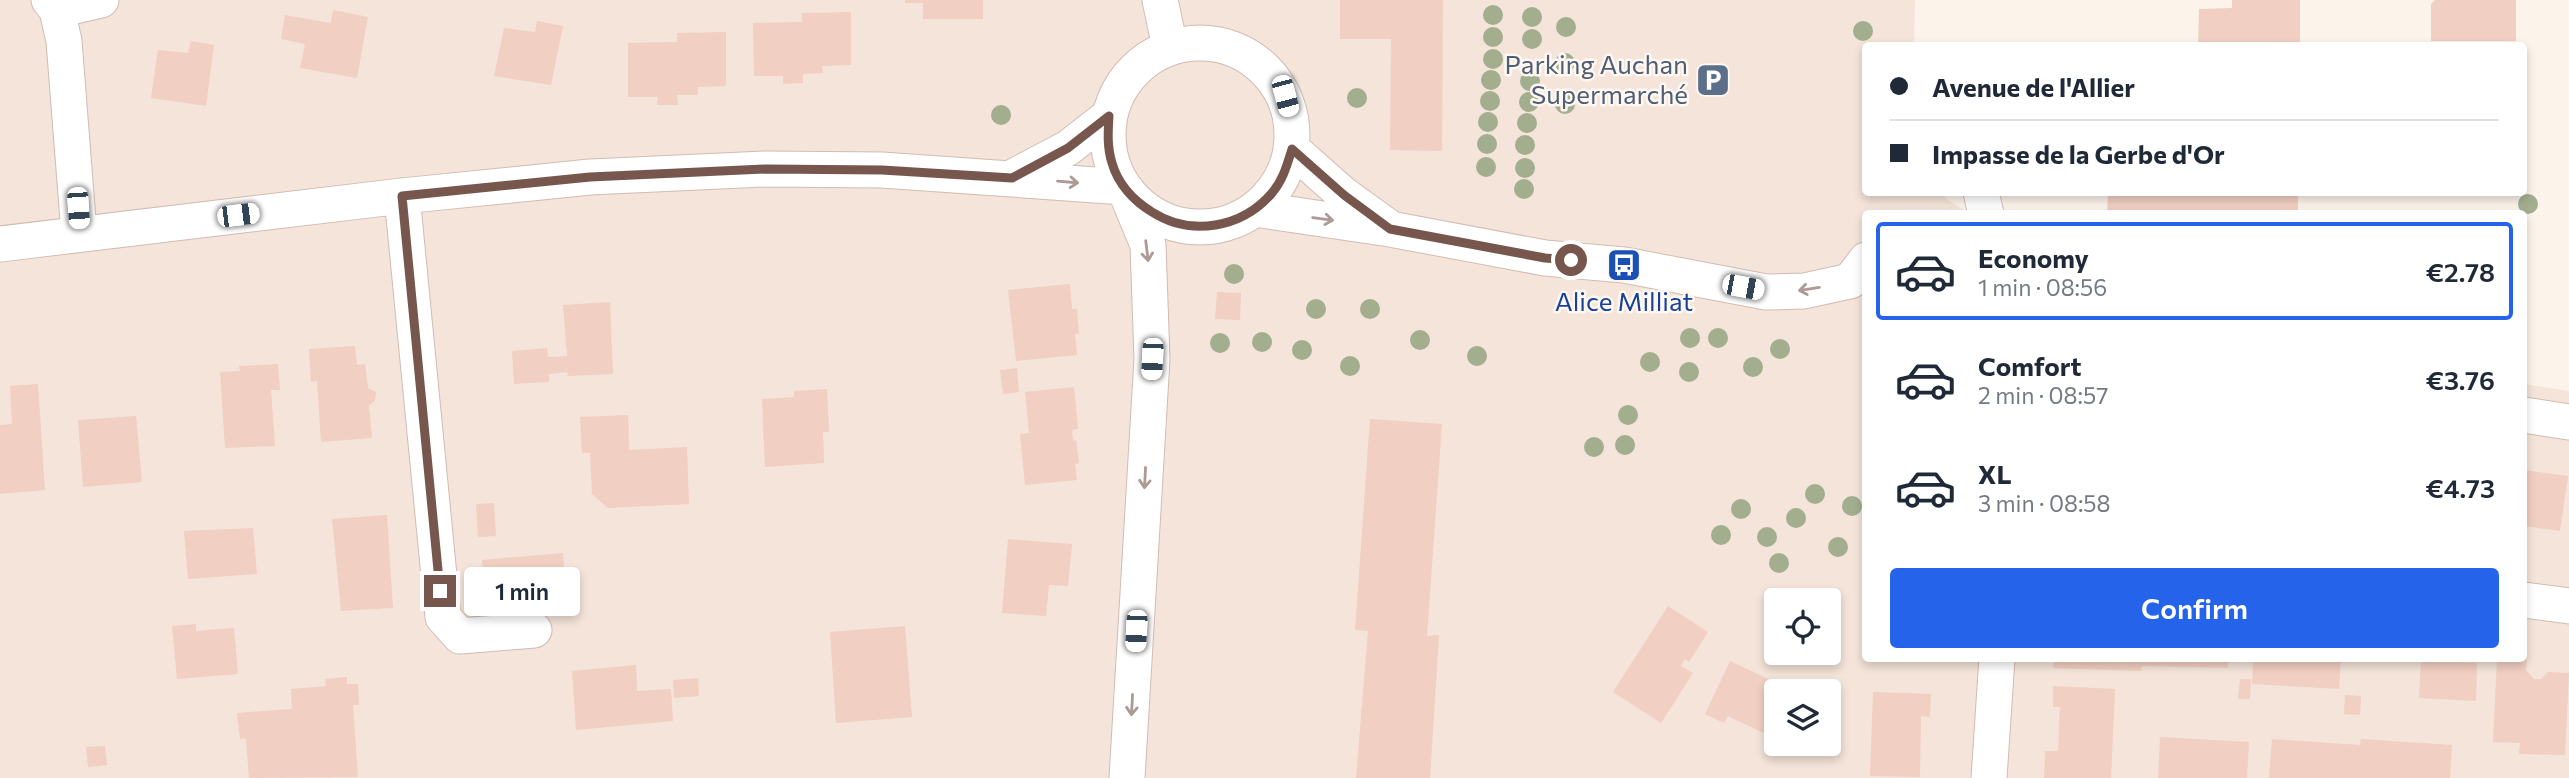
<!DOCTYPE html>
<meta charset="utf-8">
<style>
:root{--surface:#fff;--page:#f2f2f3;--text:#1f2937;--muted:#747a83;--line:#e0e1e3;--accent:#2563eb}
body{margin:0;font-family:Commissioner,sans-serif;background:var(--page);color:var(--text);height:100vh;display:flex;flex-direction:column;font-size:26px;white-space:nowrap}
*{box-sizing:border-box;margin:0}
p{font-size:23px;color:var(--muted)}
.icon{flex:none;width:38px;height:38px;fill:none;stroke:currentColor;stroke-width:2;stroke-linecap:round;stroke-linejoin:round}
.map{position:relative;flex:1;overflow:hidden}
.panel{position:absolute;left:1862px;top:210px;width:665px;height:452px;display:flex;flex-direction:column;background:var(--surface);border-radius:7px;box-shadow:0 4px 10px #0003}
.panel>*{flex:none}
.top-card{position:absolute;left:1862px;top:42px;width:665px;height:154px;border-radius:7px;box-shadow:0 4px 10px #0003;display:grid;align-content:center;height:154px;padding:0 28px;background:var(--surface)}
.fabs{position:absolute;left:1764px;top:588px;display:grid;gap:14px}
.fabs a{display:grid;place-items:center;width:77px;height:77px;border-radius:7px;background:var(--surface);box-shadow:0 4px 10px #0003;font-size:35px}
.end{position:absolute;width:32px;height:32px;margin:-16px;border:9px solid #77574d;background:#fff;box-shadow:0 0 0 4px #fff}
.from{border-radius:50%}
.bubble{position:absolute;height:49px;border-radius:7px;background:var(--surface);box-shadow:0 4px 10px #0003;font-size:23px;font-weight:600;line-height:49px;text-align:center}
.car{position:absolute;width:21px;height:42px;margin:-21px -10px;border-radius:9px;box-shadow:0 0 5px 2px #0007;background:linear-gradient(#fff 24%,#345 0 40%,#fff 0 76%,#345 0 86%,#fff 0)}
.top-card b{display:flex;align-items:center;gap:24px;height:66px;font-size:26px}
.top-card b+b{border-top:2px solid var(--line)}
.top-card i{width:18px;height:18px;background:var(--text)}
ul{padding:12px 0 0;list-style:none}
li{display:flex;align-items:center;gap:21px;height:98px;margin:0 14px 10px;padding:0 14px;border:4px solid transparent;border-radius:7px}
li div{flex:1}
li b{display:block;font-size:26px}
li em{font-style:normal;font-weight:600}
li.active{border-color:var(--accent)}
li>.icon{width:63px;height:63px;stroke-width:1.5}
.action{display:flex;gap:14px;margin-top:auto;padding:14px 28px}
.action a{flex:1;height:80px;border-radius:7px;background:var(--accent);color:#fff;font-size:28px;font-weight:600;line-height:80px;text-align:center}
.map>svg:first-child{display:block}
.residential{fill:#f4e4d9;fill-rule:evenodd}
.building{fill:#f1cfc2}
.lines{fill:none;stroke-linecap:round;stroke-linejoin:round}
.street-casing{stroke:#d1bcb2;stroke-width:37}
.street{stroke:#fff;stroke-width:35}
.tree{fill:#a2ae8e}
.oneway{stroke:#ad9a94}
.route{stroke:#77574d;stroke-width:9}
.labels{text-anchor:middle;stroke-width:5;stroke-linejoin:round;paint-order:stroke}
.service-label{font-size:26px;fill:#4e5e75;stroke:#fff7f1;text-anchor:end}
.transit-label{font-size:26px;fill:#164399;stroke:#fff7f1}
</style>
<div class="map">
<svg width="2569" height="778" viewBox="0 0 2569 778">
<rect width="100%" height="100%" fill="#fcf3ea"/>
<path class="residential" d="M0,0H1915L1914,45L1866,46V192L1938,193L1968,213L1866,214V658H2524V384L2569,391V778H0ZM1776,600H1829V653H1776ZM1776,691H1829V744H1776Z"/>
<path class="building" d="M905,0H983V19H923V3H905Z
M1340,0H1443L1442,151L1390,150L1391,39H1340Z
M2232,0H2300V46H2198L2199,9L2232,8Z
M2435,0H2516V41H2431V4Z
M333,10L368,17L357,78L300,68L305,44L281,39L285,15L331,23Z
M851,12V65L822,66L823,73L803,74V83L783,84V76H754L753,23L802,22V13Z
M537,21L563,26L551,85L494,76L504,28L535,32Z
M726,32V86L698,87V95H677L678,105H657L658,97H628V43L677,42V33Z
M191,41L214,45L206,106L151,98L158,50L188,53Z
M2108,192H2298V214H2107Z
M1070,284L1072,309H1077L1079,334H1075L1077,355L1016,361L1008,290Z
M1217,292L1241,293L1240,320L1215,319Z
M610,302L613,374L568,376L567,372L549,374V382L514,384L512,351L547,348L548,357L567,356L563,305Z
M355,346L357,365L365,364L368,388L376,392L375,401L369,405L372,438L321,442L317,381L311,382L309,349Z
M278,364L280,390H271L275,446L225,448L220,372L240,371L239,366Z
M1017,368L1019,392L1003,394L1000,370Z
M38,384L45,490L0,494V425L12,424L10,386Z
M1074,387L1078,429L1072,430L1073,441L1076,440L1079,463L1075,464L1077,480L1025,485L1020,434L1029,433L1025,392Z
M827,389L829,432H823L824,463L765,467L762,399L794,397V391Z
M628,415L629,450L687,447L689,504L608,508L592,494L590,453H582L580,417Z
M136,416L142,482L83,487L78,420Z
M1370,419L1442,424L1427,636L1439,635L1430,778H1356L1368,631L1355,630Z
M2524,470L2568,476L2560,531L2524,526Z
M494,503L496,536L478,537L476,504Z
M387,515L393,608L341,611L332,519Z
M253,528L257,574L188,579L184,531Z
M1008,539L1072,544L1068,586L1049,585L1046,616L1002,613Z
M563,553L566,595L493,600L491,581L484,582L482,560Z
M1668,606L1708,632L1689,662L1685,659L1681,666L1693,673L1661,723L1613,692Z
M196,624V631L234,628L238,674L177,679L172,626Z
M905,626L912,717L836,723L830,632Z
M2524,656H2527L2526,670L2534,679H2541L2548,672L2569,673L2565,755L2519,754L2520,743L2493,742L2497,658H2524Z
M2054,658H2229L2228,668L2142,666L2141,671L2053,668Z
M2253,658H2341L2339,689L2252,684Z
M2421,658H2459V662L2477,663L2476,701L2419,698Z
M1730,661L1794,691H1776V739L1728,716L1724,723L1705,714Z
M636,665L637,691L671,689L673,721L576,730L572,671Z
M347,677V684H358L359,705H353L358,777L249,778L246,738L240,739L237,713L292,709L291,689L326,686L325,679Z
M698,678L699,696L674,698L673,680Z
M2240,679H2251L2250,699H2238Z
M2053,686L2115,689L2111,778H2044L2045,751H2058L2060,707H2053Z
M1873,692L1931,694L1930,717L1921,716L1920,777L1870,776Z
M2345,695L2361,696L2360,715L2344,714Z
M2160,737L2249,742L2247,778H2158Z
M2272,739L2360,745L2361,739L2452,745L2450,778H2269Z
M105,746L107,765L88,767L86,747Z"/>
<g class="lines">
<g class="street-casing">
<path id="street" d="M49,0L57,10L64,41L79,233
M1160,0L1170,47
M57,10L101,0
M1108 135a92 92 0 1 1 184 0a92 92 0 1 1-184 0Z
M1292,149L1344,195L1387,226
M1011,178L1068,148L1109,116
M1124,187L1148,245L1152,359L1127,778
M1981,192L1986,214
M402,196L443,617L460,636L534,630
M1255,209L1390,229L1545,258L1624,265L1766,292L1804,291L1850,281L1866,260
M0,244L402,196L590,177L766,169L882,170L1124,187
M2524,415L2569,422
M2524,600L2569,606
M1989,778L1997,658"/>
</g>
<use href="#street" class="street"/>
</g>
<g class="tree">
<circle cx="1493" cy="15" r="10"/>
<circle cx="1532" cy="17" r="10"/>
<circle cx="1566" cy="27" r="10"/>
<circle cx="1863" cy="31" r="10"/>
<circle cx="1493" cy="37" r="10"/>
<circle cx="1532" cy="39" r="10"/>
<circle cx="1493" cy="59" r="10"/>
<circle cx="1565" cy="63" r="10"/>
<circle cx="1491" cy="80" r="10"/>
<circle cx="1530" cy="81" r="10"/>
<circle cx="1357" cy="98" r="10"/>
<circle cx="1490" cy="101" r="10"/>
<circle cx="1529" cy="102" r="10"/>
<circle cx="1565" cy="104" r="10"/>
<circle cx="1001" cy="115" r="10"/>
<circle cx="1488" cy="122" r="10"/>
<circle cx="1527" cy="123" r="10"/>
<circle cx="1487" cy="144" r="10"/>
<circle cx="1525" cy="145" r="10"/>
<circle cx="1486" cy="167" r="10"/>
<circle cx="1525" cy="168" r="10"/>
<circle cx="1524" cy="189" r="10"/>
<circle cx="2528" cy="204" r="10"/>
<circle cx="1234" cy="274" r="10"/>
<circle cx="1316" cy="309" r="10"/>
<circle cx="1370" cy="309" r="10"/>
<circle cx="1690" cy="338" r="10"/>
<circle cx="1718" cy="338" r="10"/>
<circle cx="1420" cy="340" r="10"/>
<circle cx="1262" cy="342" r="10"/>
<circle cx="1220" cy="343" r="10"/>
<circle cx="1780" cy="349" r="10"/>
<circle cx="1302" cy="350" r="10"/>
<circle cx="1477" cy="356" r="10"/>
<circle cx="1650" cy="362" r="10"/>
<circle cx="1350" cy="366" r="10"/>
<circle cx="1753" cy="367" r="10"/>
<circle cx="1689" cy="372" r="10"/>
<circle cx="1628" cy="415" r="10"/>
<circle cx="1625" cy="445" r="10"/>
<circle cx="1594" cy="447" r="10"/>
<circle cx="1815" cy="494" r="10"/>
<circle cx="1852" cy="506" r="10"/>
<circle cx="1741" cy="509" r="10"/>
<circle cx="1796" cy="518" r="10"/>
<circle cx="1721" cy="535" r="10"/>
<circle cx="1767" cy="537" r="10"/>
<circle cx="1838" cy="547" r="10"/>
<circle cx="1779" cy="563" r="10"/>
</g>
<defs><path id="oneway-shaft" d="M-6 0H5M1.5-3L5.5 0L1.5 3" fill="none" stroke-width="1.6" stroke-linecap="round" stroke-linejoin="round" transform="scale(1.75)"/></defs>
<g class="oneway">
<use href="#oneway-shaft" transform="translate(1068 182) rotate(5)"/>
<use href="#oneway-shaft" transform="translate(1323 219) rotate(8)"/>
<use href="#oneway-shaft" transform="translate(1147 251) rotate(83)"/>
<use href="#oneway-shaft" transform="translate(1809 289) rotate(171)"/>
<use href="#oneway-shaft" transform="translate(1145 478) rotate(93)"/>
<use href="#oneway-shaft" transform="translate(1132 705) rotate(93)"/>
</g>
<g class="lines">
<path class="route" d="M440,591L402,196L590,177L766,169L882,170L1012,178L1068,148L1109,116C1108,132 1107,147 1112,163C1118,184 1134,201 1152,212C1191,237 1242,228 1272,193C1283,180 1287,165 1292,149L1344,195L1390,229L1545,258L1571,260"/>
</g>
<defs>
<g id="parking-square" transform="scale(1.75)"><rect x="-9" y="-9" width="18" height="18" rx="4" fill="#5c6f8a" stroke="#fff7f1"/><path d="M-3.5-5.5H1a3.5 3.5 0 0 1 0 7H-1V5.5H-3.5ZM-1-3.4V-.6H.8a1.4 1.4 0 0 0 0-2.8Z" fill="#fff"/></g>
<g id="bus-square" transform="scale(1.75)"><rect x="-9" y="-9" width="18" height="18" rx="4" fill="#1a4fb4" stroke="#fff7f1"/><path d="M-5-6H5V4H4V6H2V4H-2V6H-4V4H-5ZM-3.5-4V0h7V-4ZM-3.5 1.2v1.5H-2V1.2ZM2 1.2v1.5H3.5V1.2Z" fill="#fff"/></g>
</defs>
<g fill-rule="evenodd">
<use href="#parking-square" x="1713" y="80"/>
<use href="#bus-square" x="1624" y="265"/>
</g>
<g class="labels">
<g class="service-label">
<text x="1688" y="74">Parking Auchan<tspan x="1688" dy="30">Supermarché</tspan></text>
</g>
<g class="transit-label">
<text x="1624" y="311">Alice Milliat</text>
</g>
</g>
</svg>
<div class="fabs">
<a><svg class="icon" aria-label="locate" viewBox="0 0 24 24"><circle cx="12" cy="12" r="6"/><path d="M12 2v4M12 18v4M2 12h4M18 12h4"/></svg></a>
<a><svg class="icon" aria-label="layers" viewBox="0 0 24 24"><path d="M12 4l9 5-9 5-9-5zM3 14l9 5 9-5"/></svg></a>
</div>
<i class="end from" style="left:1571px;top:260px"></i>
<i class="end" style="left:440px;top:591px"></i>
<div class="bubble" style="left:464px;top:567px;width:116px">1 min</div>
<i class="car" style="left:1285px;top:96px;rotate:165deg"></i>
<i class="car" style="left:78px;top:208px;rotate:176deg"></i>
<i class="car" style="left:238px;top:215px;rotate:83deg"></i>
<i class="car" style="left:1743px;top:287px;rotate:101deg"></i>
<i class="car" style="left:1152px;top:359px;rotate:183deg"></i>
<i class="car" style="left:1136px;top:631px;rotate:183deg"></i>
<div class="top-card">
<b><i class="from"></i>Avenue de l'Allier</b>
<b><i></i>Impasse de la Gerbe d'Or</b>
</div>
<section class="panel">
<ul>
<li class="active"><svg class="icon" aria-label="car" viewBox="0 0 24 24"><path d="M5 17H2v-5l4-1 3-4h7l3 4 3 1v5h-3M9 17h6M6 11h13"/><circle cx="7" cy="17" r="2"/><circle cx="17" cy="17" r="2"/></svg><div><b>Economy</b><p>1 min · 08:56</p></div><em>€2.78</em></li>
<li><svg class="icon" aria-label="car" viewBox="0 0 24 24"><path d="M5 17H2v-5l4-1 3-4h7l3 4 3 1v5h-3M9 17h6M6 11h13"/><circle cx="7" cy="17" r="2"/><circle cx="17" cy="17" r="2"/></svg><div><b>Comfort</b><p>2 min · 08:57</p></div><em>€3.76</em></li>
<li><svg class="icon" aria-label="car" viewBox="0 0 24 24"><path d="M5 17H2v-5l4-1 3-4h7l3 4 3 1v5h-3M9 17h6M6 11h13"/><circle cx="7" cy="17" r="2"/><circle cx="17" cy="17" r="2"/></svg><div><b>XL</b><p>3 min · 08:58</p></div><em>€4.73</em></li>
</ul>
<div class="action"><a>Confirm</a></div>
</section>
</div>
